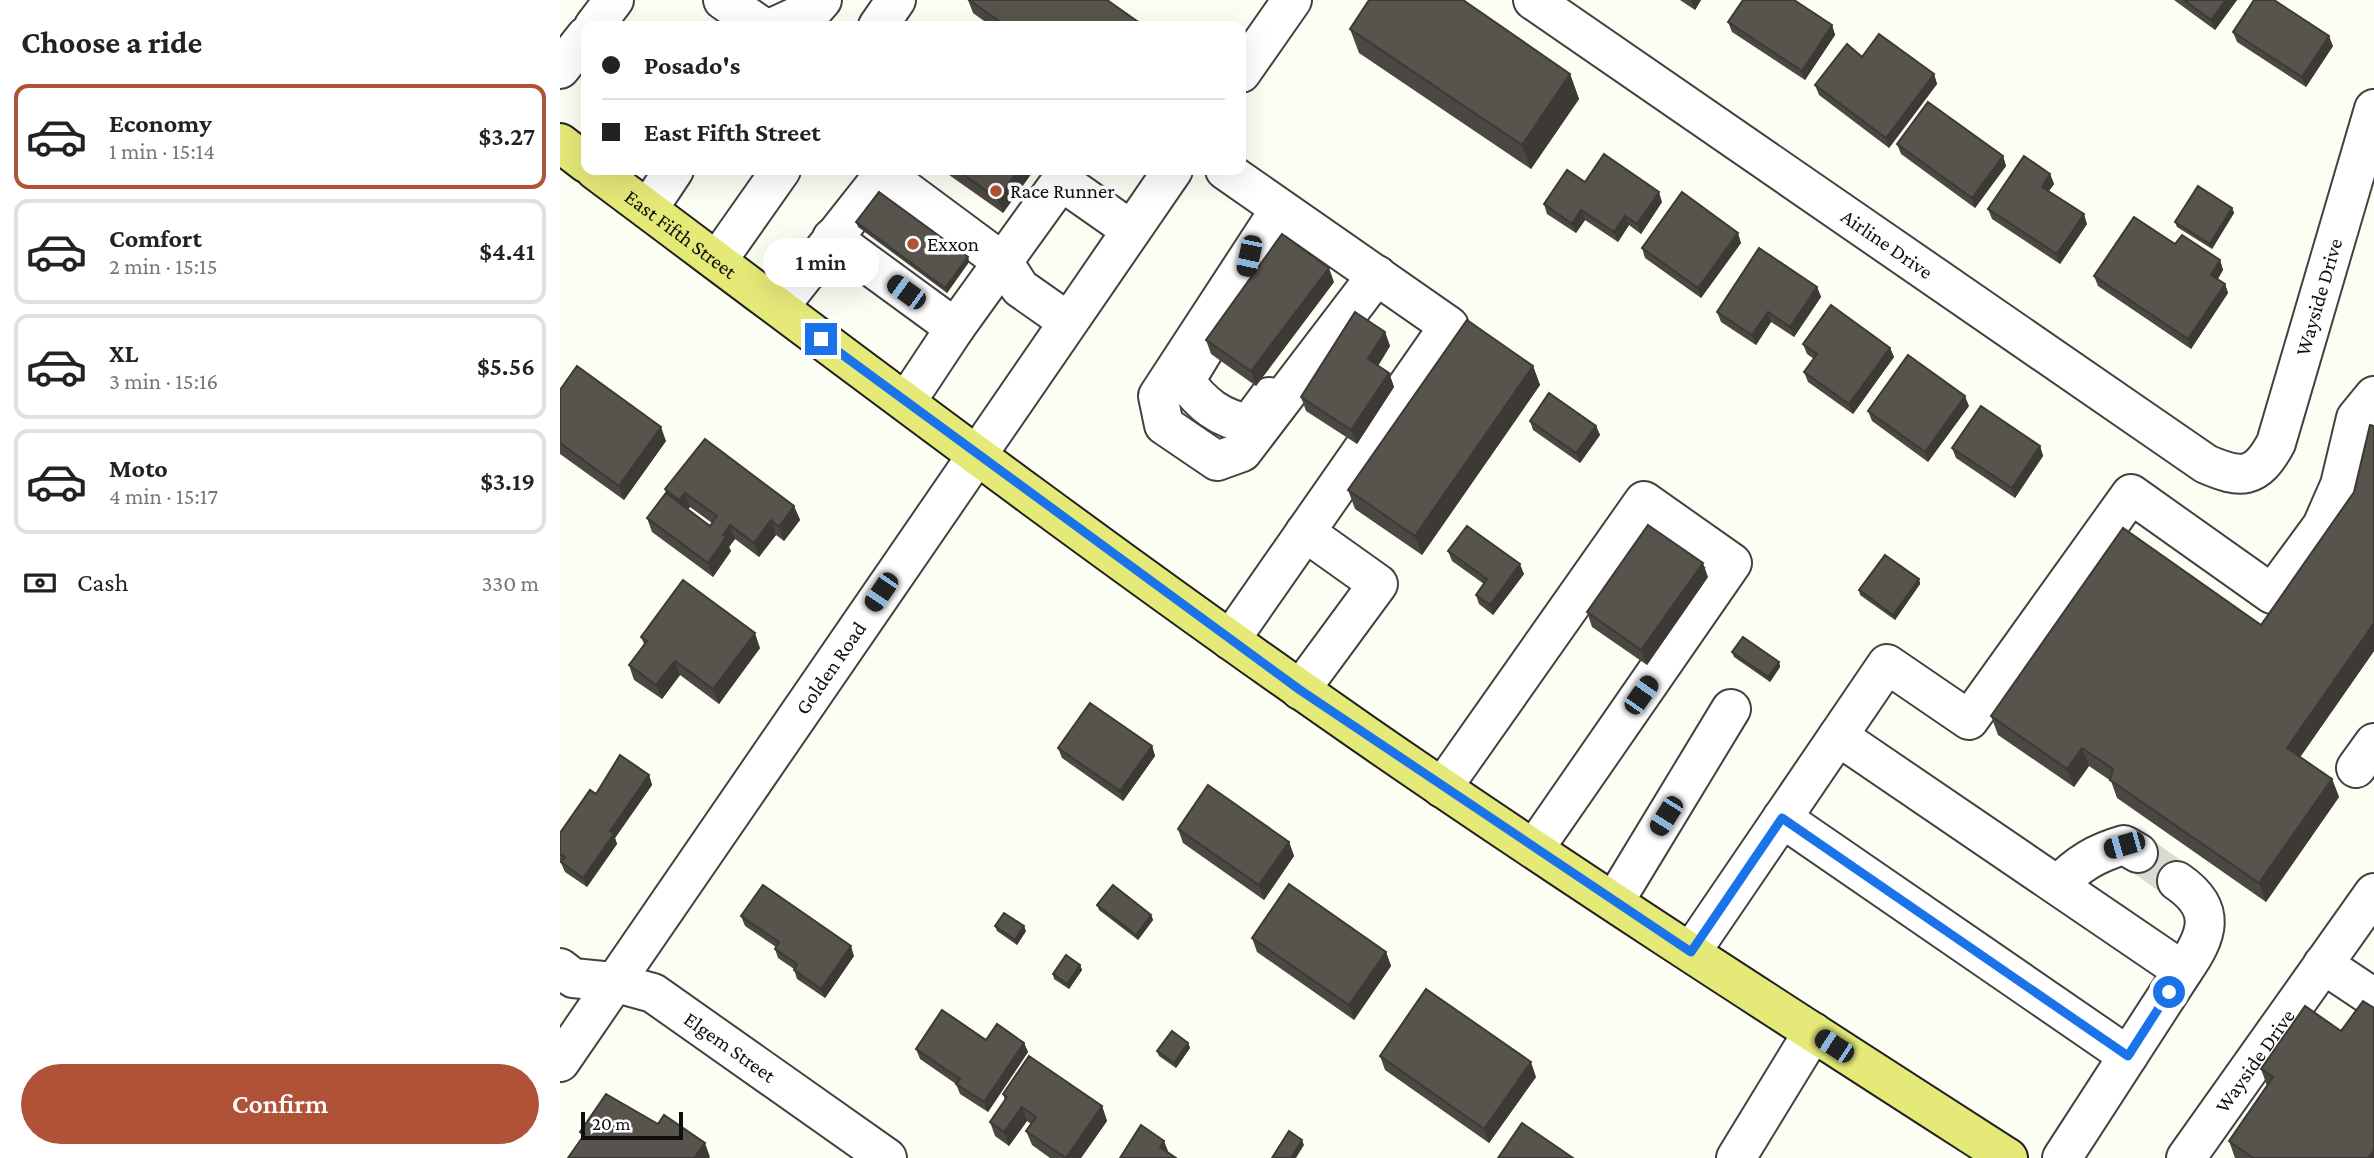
<!DOCTYPE html>
<meta charset="utf-8">
<style>
:root{--surface:#fff;--page:#f2f2f2;--text:#222;--muted:#767676;--line:#e0e0e0;--accent:#b05237}
body{margin:0;font-family:"Crimson Pro",serif;background:var(--page);color:var(--text);height:100vh;display:flex;flex-direction:column;font-size:26px;white-space:nowrap}
*{box-sizing:border-box;margin:0}
p{font-size:23px;color:var(--muted)}
.icon{flex:none;width:38px;height:38px;fill:none;stroke:currentColor;stroke-width:2;stroke-linecap:round;stroke-linejoin:round}
.map{position:relative;flex:1;overflow:hidden}
.panel{display:flex;flex-direction:column;background:var(--surface);width:560px}
.panel>*{flex:none}
.banner{position:absolute;left:21px;top:21px;width:665px;height:154px;border-radius:14px;box-shadow:0 7px 28px #0002;display:grid;align-content:center;height:154px;padding:0 21px;background:var(--surface)}
.scale{position:absolute;left:21px;bottom:18px;width:102px;box-sizing:border-box;padding-left:7px;border:4px solid #0f0f0f;border-top:0;font-size:19px;line-height:24px;white-space:nowrap;color:#0f0f0f;-webkit-text-stroke:5px #fff;paint-order:stroke}
.end{position:absolute;width:32px;height:32px;margin:-16px;border:9px solid #1a73e8;background:#fff;box-shadow:0 0 0 4px #fff}
.from{border-radius:50%}
.bubble{position:absolute;height:49px;border-radius:24px;background:var(--surface);box-shadow:0 7px 28px #0002;font-size:23px;font-weight:600;line-height:49px;text-align:center}
.car{position:absolute;width:21px;height:42px;margin:-21px -10px;border-radius:9px;box-shadow:0 0 5px 2px #0007;background:linear-gradient(#222 24%,#8ab4d8 0 40%,#222 0 76%,#8ab4d8 0 86%,#222 0)}
.banner b{display:flex;align-items:center;gap:24px;height:66px;font-size:26px}
.banner b+b{border-top:2px solid var(--line)}
.banner i{width:18px;height:18px;background:var(--text)}
ul{padding:0;list-style:none}
li{display:flex;align-items:center;gap:21px;height:105px;margin:0 14px 10px;padding:0 7px;border:4px solid var(--line);border-radius:14px}
li div{flex:1}
li b{display:block;font-size:26px}
li em{font-style:normal;font-weight:600}
li.current{border-color:var(--accent)}
li>.icon{width:63px;height:63px;stroke-width:1.5}
h2{padding:0 21px;font-size:32px;line-height:84px}
.pay{display:flex;align-items:center;gap:18px;height:77px;padding:0 21px;font-size:26px}
.pay p{margin-inline-start:auto}
.cta{display:flex;gap:14px;margin-top:auto;padding:14px 21px}
.cta a{flex:1;height:80px;border-radius:42px;background:var(--accent);color:#fff;font-size:28px;font-weight:600;line-height:80px;text-align:center}
main{display:flex;flex:1;min-height:0}
.map>svg:first-child{display:block}
.lines{fill:none;stroke-linecap:round;stroke-linejoin:round}
.minor-tunnel{stroke:#d9dad1;stroke-width:38;stroke-dasharray:38 19;stroke-linecap:butt}
.minor-casing{stroke:#424242;stroke-width:42}
.major-casing{stroke:#202020;stroke-width:42}
.minor{stroke:#fff;stroke-width:38}
.major{stroke:#e5e978;stroke-width:38}
.wall{fill:#4b4742;fill-rule:evenodd}
.shaded-wall{fill:#3d3a36}
.building{fill:#57534d;stroke:#3d3a36;stroke-width:2}
.route{stroke:#1a73e8;stroke-width:9}
.poi-dot{fill:#b05237;stroke:#fff;stroke-width:2.5}
.labels{text-anchor:middle;stroke-width:7;stroke-linejoin:round;paint-order:stroke}
.poi-label{font-size:21px;fill:#0f0f0f;stroke:#fff;text-anchor:start}
.street-label{font-size:21px;fill:#0f0f0f;stroke:#fff}
</style>
<main>
<section class="panel">
<h2>Choose a ride</h2>
<ul>
<li class="current"><svg class="icon" aria-label="car" viewBox="0 0 24 24"><path d="M5 17H2v-5l4-1 3-4h7l3 4 3 1v5h-3M9 17h6M6 11h13"/><circle cx="7" cy="17" r="2"/><circle cx="17" cy="17" r="2"/></svg><div><b>Economy</b><p>1 min · 15:14</p></div><em>$3.27</em></li>
<li><svg class="icon" aria-label="car" viewBox="0 0 24 24"><path d="M5 17H2v-5l4-1 3-4h7l3 4 3 1v5h-3M9 17h6M6 11h13"/><circle cx="7" cy="17" r="2"/><circle cx="17" cy="17" r="2"/></svg><div><b>Comfort</b><p>2 min · 15:15</p></div><em>$4.41</em></li>
<li><svg class="icon" aria-label="car" viewBox="0 0 24 24"><path d="M5 17H2v-5l4-1 3-4h7l3 4 3 1v5h-3M9 17h6M6 11h13"/><circle cx="7" cy="17" r="2"/><circle cx="17" cy="17" r="2"/></svg><div><b>XL</b><p>3 min · 15:16</p></div><em>$5.56</em></li>
<li><svg class="icon" aria-label="car" viewBox="0 0 24 24"><path d="M5 17H2v-5l4-1 3-4h7l3 4 3 1v5h-3M9 17h6M6 11h13"/><circle cx="7" cy="17" r="2"/><circle cx="17" cy="17" r="2"/></svg><div><b>Moto</b><p>4 min · 15:17</p></div><em>$3.19</em></li>
</ul>
<div class="pay"><svg class="icon" aria-label="cash" viewBox="0 0 24 24"><path d="M3 7h18v10H3z"/><circle cx="12" cy="12" r="2"/></svg>Cash<p>330 m</p></div>
<div class="cta"><a>Confirm</a></div>
</section>
<div class="map">
<svg width="1814" height="1158" viewBox="0 0 1814 1158">
<rect width="100%" height="100%" fill="#fdfef3"/>
<g class="lines">
<path class="minor-tunnel" d="M1578,853L1617,881"/>
<g class="minor-casing">
<g id="minor">
<path d="M163,0L201,26"/>
<path id="s1" d="M973,0L1646,464C1681,479 1696,480 1716,443L1814,109"/>
<path d="M34,26L54,0"/>
<path d="M216,26L255,8L262,0"/>
<path d="M318,26L336,0"/>
<path d="M0,69L26,36"/>
<path d="M681,73L732,0"/>
<path d="M665,170L889,326L670,640"/>
<path d="M88,209L114,170"/>
<path d="M720,209L598,396L604,425L657,461L682,452L817,275"/>
<path d="M272,238L395,328"/>
<path d="M157,261L221,170"/>
<path d="M219,307L324,174L444,263L460,288L507,321"/>
<path d="M645,348L625,381C643,405 659,418 689,424L709,397"/>
<path d="M346,402L395,328L501,181L571,230"/>
<path d="M740,690L818,584L745,532"/>
<path d="M1278,736L1623,971L1502,1158"/>
<path d="M1796,768L1814,743"/>
<path d="M882,788L1084,501L1172,563L974,849"/>
<path d="M1222,818L1568,1056"/>
<path d="M1617,881C1658,909 1648,935 1623,971"/>
<path d="M1498,885C1518,864 1536,853 1564,845L1578,853"/>
<path d="M1054,902L1171,709"/>
<path d="M1131,952L1327,664L1409,720L1571,494L1712,594L1762,526L1780,485L1796,418L1814,396"/>
<path d="M1763,964L1814,998"/>
<path id="s2" d="M0,968L13,978L53,982L93,993L327,1158"/>
<path id="s3" d="M0,1062L613,170"/>
<path d="M1176,1158L1253,1032"/>
<path id="s4" d="M1626,1158L1814,893"/>
</g>
</g>
<g class="major-casing">
<g id="major">
<path d="M0,143L26,163"/>
<path id="s5" d="M35,170C289,360 543,553 804,734C1015,880 1232,1019 1448,1158"/>
</g>
</g>
<use href="#minor" class="minor"/>
<use href="#major" class="major"/>
</g>
<path class="wall" d="M408,0H547L584,26H431L413,13Z
M1120,0H1141L1135,10Z
M1614,0H1677L1655,30Z
M1168,22L1272,25L1275,35L1245,80L1172,32Z
M790,29L1010,74L1019,99L971,169L799,53Z
M1673,32L1773,46L1746,87L1677,42Z
M1302,57L1374,74L1377,84L1329,148L1259,95L1255,85Z
M1337,144L1443,156L1446,166L1415,208L1341,154Z
M382,170H474L443,213Z
M1490,174L1494,184L1489,191L1527,224L1500,264L1432,219L1428,209Z
M1025,182L1102,202L1081,234L1069,225L1058,242L1025,220L1016,233L987,214L984,204Z
M1672,208L1674,213L1652,249L1617,227L1615,222Z
M296,222L408,257L409,262L387,293L298,227Z
M1181,243L1141,298L1085,258L1082,248Z
M1615,244L1660,260L1663,270L1658,279L1665,284L1668,293L1631,349L1538,286L1534,276Z
M774,282L696,386L651,354L646,340Z
M1257,287L1261,297L1234,337L1211,322L1196,345L1161,322L1157,312Z
M825,332L830,346L818,366L829,373L834,387L797,444L746,411L741,397Z
M1243,344L1330,348L1334,357L1293,414L1248,382L1244,372L1254,359L1247,354Z
M973,366L980,385L862,555L795,509L788,490Z
M0,390L106,441L64,500L0,454Z
M1409,406L1368,462L1312,421L1308,411Z
M970,421L1036,426L1040,435L1020,463L973,430Z
M1814,426V651L1740,757L1772,779L1779,797L1706,902L1557,798L1551,781L1529,766L1514,787L1438,735L1431,716L1701,625L1794,492Z
M1480,446L1483,456L1455,498L1396,458L1392,448Z
M105,489L234,506L240,520L224,541L216,535L199,557L175,539L169,547L171,551L153,577L92,532L87,518L106,493ZM130,507L152,523L150,526L128,509Z
M888,551L964,574L933,615L919,604L916,595L924,584L892,561Z
M1148,577L1087,665L1032,627L1027,612Z
M1359,579L1360,584L1335,620L1300,595L1299,590Z
M81,637L200,648L159,704L120,675L102,699L74,680L69,665L84,644Z
M1172,652L1219,662L1220,667L1210,682L1174,657Z
M592,746L595,756L563,801L502,758L498,748Z
M89,775L92,785L55,838L57,844L27,887L5,872L0,861V833L36,794Z
M618,829L729,842L734,856L704,900L623,843Z
M537,905L591,915L593,920L578,940L539,910Z
M181,916L294,956L265,998L237,979L234,969L218,958L215,949L216,947L185,926Z
M435,926L466,931L457,945L437,931Z
M692,938L826,952L831,966L794,1020L697,952Z
M520,965L522,970L509,989L494,979L493,974Z
M1781,1031L1814,1158H1675L1669,1141L1707,1086L1701,1069Z
M426,1040L464,1043L468,1052L428,1112L400,1094L396,1084L360,1059L356,1049Z
M628,1043L630,1048L616,1068L599,1056L597,1051Z
M820,1056L976,1077L929,1143L825,1070Z
M443,1094L542,1106L547,1121L521,1158H490L472,1145L466,1131L471,1124L467,1121L449,1146L435,1136L430,1122L445,1100Z"/>
<path class="shaded-wall" d="M1131,0H1141L1135,10Z
M1666,0H1677L1655,30L1651,20Z
M1272,25L1275,35L1245,80L1242,71Z
M1769,36L1773,46L1746,87L1742,77Z
M1010,74L1019,99L971,169L962,145Z
M1374,74L1377,84L1329,148L1326,138Z
M1443,156L1446,166L1415,208L1412,198Z
M458,170H474L443,213L438,199Z
M1490,174L1494,184L1485,196L1482,187Z
M1099,192L1102,202L1081,234L1077,224Z
M1672,208L1674,213L1652,249L1650,244Z
M1021,210L1025,220L1016,233L1012,224Z
M1524,214L1527,224L1500,264L1497,254Z
M1065,216L1069,225L1058,242L1054,232Z
M1178,233L1181,243L1141,298L1138,288Z
M408,257L409,262L387,293L385,288Z
M1660,260L1663,270L1654,284L1651,275Z
M769,268L774,282L696,386L691,371Z
M1665,284L1668,293L1631,349L1628,339Z
M1257,287L1261,297L1234,337L1230,327Z
M1208,312L1211,322L1196,345L1192,335Z
M825,332L830,346L813,374L808,359Z
M1330,348L1334,357L1293,414L1289,404Z
M973,366L980,385L862,555L855,536Z
M829,373L834,387L797,444L791,430Z
M1405,396L1409,406L1368,462L1365,452Z
M1036,426L1040,435L1020,463L1016,453Z
M101,427L106,441L64,500L59,486Z
M1480,446L1483,456L1455,498L1452,488Z
M125,493L130,507L124,514L119,500Z
M234,506L240,520L224,541L219,527Z
M211,520L216,535L199,557L194,543Z
M170,525L175,539L169,547L171,551L153,577L148,563L163,535Z
M1143,563L1148,577L1087,665L1081,650Z
M960,564L964,574L933,615L930,605Z
M1359,579L1360,584L1335,620L1333,615Z
M1814,623V651L1734,766L1727,748Z
M195,633L200,648L159,704L153,689Z
M115,661L120,675L102,699L96,685Z
M1219,662L1220,667L1210,682L1208,677Z
M592,746L595,756L563,801L560,791Z
M1522,748L1529,766L1514,787L1507,769Z
M89,775L92,785L55,838L57,844L27,887L23,878L50,831Z
M1772,779L1779,797L1706,902L1699,883Z
M729,842L734,856L704,900L699,885Z
M591,915L593,920L578,940L576,935Z
M464,926L466,931L457,945L455,940Z
M291,946L294,956L265,998L261,989Z
M826,952L831,966L794,1020L789,1005Z
M520,965L522,970L509,989L507,984Z
M464,1043L468,1052L428,1112L424,1102Z
M628,1043L630,1048L616,1068L614,1063Z
M971,1062L976,1077L929,1143L924,1129Z
M542,1106L547,1121L521,1158H506Z
M462,1107L467,1121L449,1146L444,1132Z
M742,1140L744,1145L736,1158H731Z
M604,1141L608,1151L604,1157L600,1147Z
M145,1143L150,1157L149,1158H134Z
M1814,1150V1158H1808Z"/>
<path class="building" d="M409,0H547L584,26H446Z
M809,0H903L1010,74L962,145L790,29Z
M1183,0H1234L1272,25L1242,71L1168,22Z
M1624,0H1666L1651,20Z
M1694,0H1714L1769,36L1742,77L1673,32Z
M1319,34L1374,74L1326,138L1255,85L1287,44L1302,57Z
M1368,102L1443,156L1412,198L1337,144Z
M1044,154L1099,192L1077,224L1065,216L1054,232L1021,210L1012,224L984,204L1007,170L1025,182Z
M1464,156L1490,174L1482,187L1524,214L1497,254L1428,209Z
M397,170H458L438,199Z
M1638,186L1672,208L1650,244L1615,222Z
M319,192L408,257L385,288L296,222Z
M1122,192L1178,233L1138,288L1082,248Z
M1574,217L1615,244L1622,235L1660,260L1651,275L1665,284L1628,339L1534,276Z
M722,234L769,268L691,371L646,340Z
M1199,248L1257,287L1230,327L1208,312L1192,335L1157,312Z
M1271,305L1330,348L1289,404L1244,372L1257,354L1243,344Z
M795,312L825,332L808,359L829,373L791,430L741,397Z
M907,320L973,366L855,536L788,490Z
M1348,355L1405,396L1365,452L1308,411Z
M17,366L101,427L59,486L0,443V390Z
M989,393L1036,426L1016,453L970,421Z
M1421,406L1480,446L1452,488L1392,448Z
M1810,425L1814,426V623L1727,748L1772,779L1699,883L1550,780L1553,769L1522,748L1507,769L1431,716L1563,528L1701,625L1794,492Z
M145,439L234,506L219,527L211,520L194,543L170,525L163,535L166,537L148,563L87,518L106,493L150,526L157,516L125,493L119,500L105,489Z
M1088,525L1143,563L1081,650L1027,612Z
M907,526L960,564L930,605L916,595L927,579L888,551Z
M1325,555L1359,579L1333,615L1299,590Z
M123,580L195,633L153,689L115,661L96,685L69,665L87,641L81,637Z
M1183,637L1219,662L1208,677L1172,652Z
M530,703L592,746L560,791L498,748Z
M60,755L89,775L50,831L54,834L23,878L1,862L5,857L0,854V833L30,790L36,794Z
M648,785L729,842L699,885L618,829Z
M729,884L826,952L789,1005L692,938Z
M203,885L291,946L261,989L234,970L237,964L215,949L219,942L181,916Z
M553,885L591,915L576,935L537,905Z
M444,913L464,926L455,940L435,926Z
M506,955L520,965L507,984L493,974Z
M866,989L971,1062L924,1129L820,1056Z
M1803,1001L1814,1008V1150L1808,1158H1693L1669,1141L1713,1077L1701,1069L1745,1006L1781,1031Z
M382,1010L426,1040L437,1024L464,1043L424,1102L396,1084L400,1079L356,1049Z
M612,1031L628,1043L614,1063L597,1051Z
M469,1056L542,1106L506,1158L466,1131L476,1117L462,1107L444,1132L430,1122L447,1097L443,1094Z
M46,1094L98,1124L104,1115L145,1143L134,1158H8L24,1135L20,1132Z
M962,1123L1013,1158H938Z
M581,1125L604,1141L600,1147L616,1158H560Z
M729,1131L742,1140L731,1158H712Z"/>
<g class="lines">
<path class="route" d="M261,339L740,690L1131,952L1222,818L1568,1056L1609,992"/>
</g>
<g class="poi-dot">
<circle cx="436" cy="191" r="7"/>
<circle cx="353" cy="244" r="7"/>
</g>
<g class="labels">
<g class="poi-label">
<text x="450" y="198">Race Runner</text>
<text x="367" y="251">Exxon</text>
</g>
<g class="street-label">
<text dy="7" stroke="none"><textPath href="#s5" startOffset="107">East Fifth Street</textPath></text>
<text dy="7" stroke="none"><textPath href="#s1" startOffset="430">Airline Drive</textPath></text>
<text dy="7" stroke="none"><textPath href="#s1" startOffset="1055">Wayside Drive</textPath></text>
<text dy="7" stroke="none"><textPath href="#s3" startOffset="478">Golden Road</textPath></text>
<text dy="7" stroke="none"><textPath href="#s2" startOffset="192">Elgem Street</textPath></text>
<text dy="7" stroke="none"><textPath href="#s4" startOffset="119">Wayside Drive</textPath></text>
</g>
</g>
</svg>
<div class="scale">20 m</div>
<i class="end from" style="left:1609px;top:992px"></i>
<i class="end" style="left:261px;top:339px"></i>
<div class="bubble" style="left:203px;top:238px;width:116px">1 min</div>
<i class="car" style="left:689px;top:256px;rotate:192deg"></i>
<i class="car" style="left:346px;top:292px;rotate:306deg"></i>
<i class="car" style="left:321px;top:592px;rotate:214deg"></i>
<i class="car" style="left:1081px;top:695px;rotate:35deg"></i>
<i class="car" style="left:1106px;top:816px;rotate:212deg"></i>
<i class="car" style="left:1564px;top:845px;rotate:254deg"></i>
<i class="car" style="left:1274px;top:1046px;rotate:303deg"></i>
<div class="banner">
<b><i class="from"></i>Posado's</b>
<b><i></i>East Fifth Street</b>
</div>
</div>
</main>
